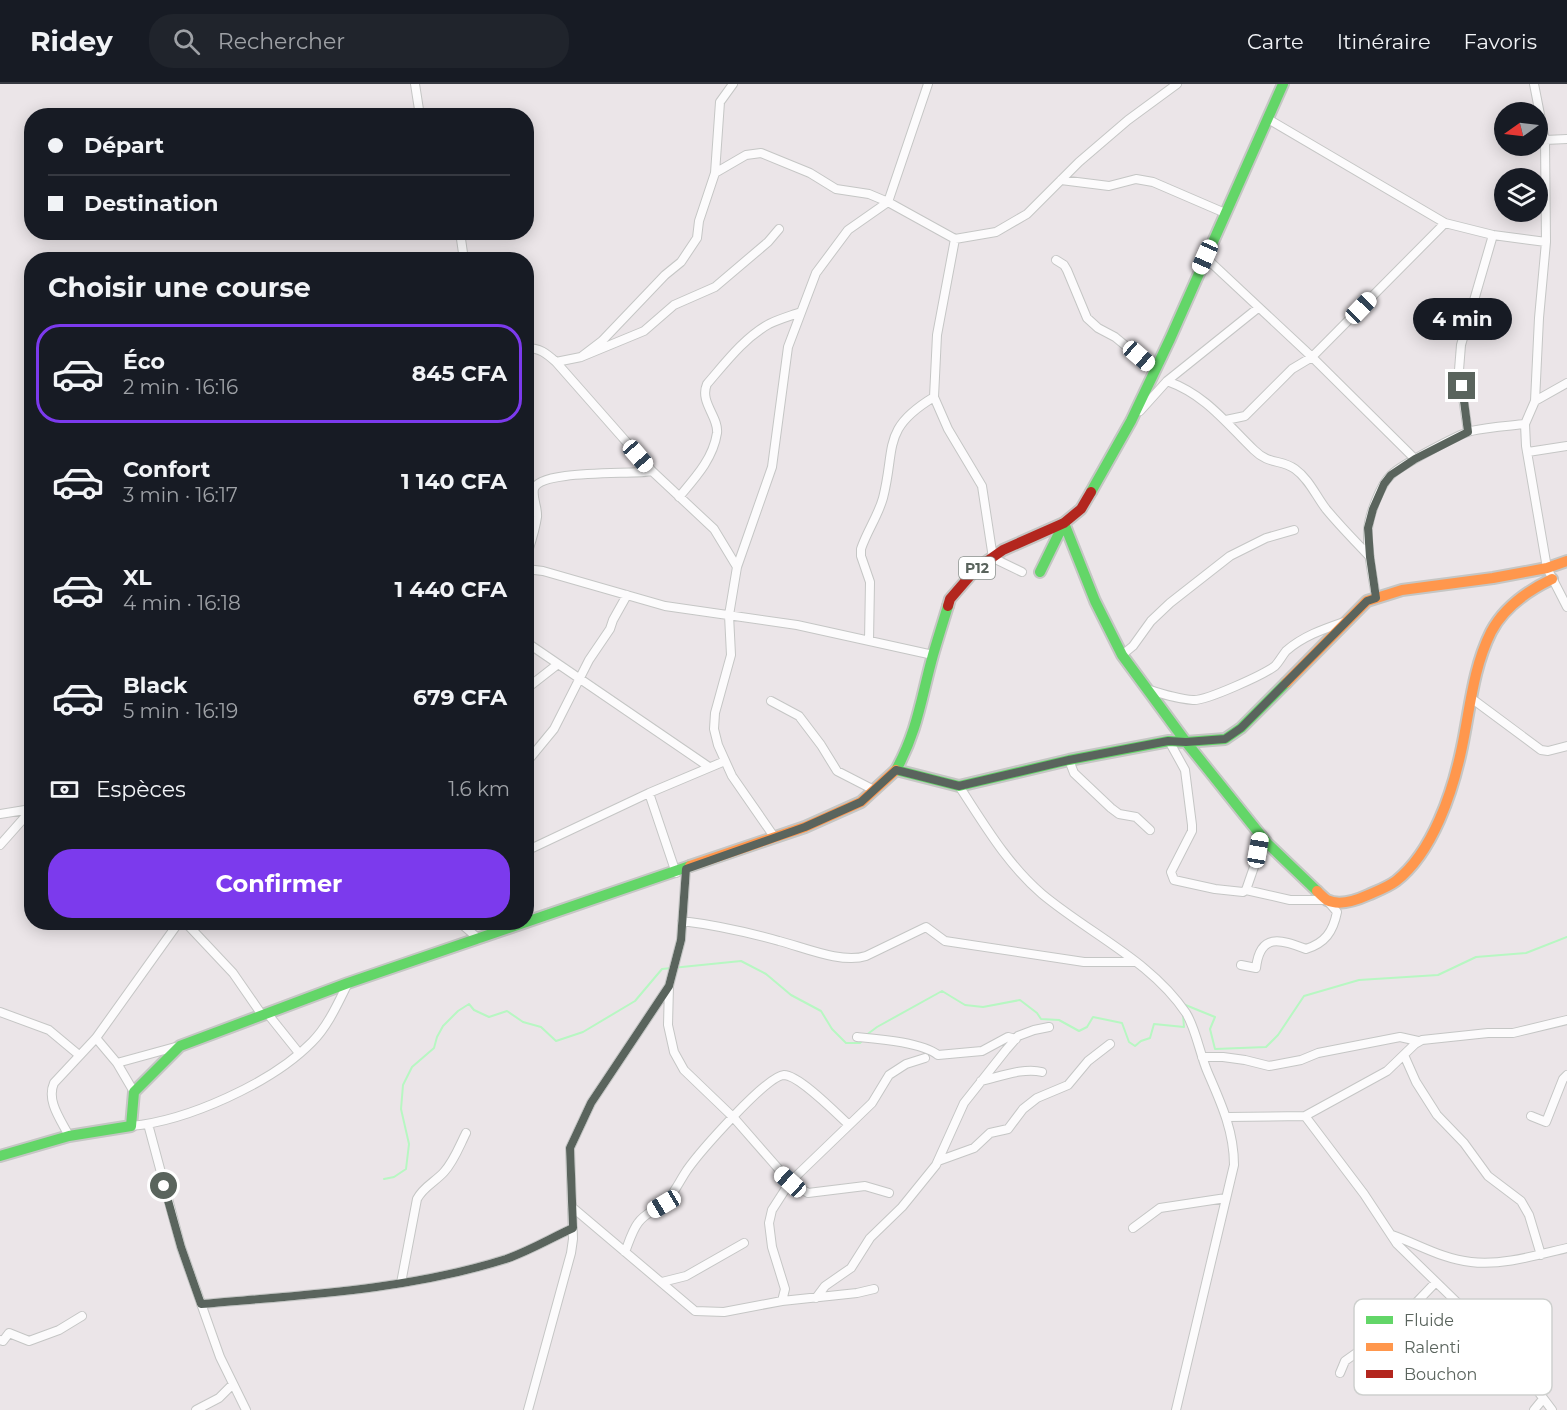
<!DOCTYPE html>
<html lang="fr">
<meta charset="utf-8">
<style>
:root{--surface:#171b24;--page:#20242c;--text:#f1f3f6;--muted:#9ea1a6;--line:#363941;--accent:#7c3aed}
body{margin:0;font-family:Montserrat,sans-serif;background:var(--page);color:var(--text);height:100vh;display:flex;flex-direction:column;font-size:22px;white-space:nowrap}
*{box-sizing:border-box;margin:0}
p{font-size:20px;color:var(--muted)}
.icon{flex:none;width:33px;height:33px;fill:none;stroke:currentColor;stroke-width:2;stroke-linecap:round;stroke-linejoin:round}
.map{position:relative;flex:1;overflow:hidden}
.sheet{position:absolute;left:24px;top:168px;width:510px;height:678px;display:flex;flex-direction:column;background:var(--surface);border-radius:24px;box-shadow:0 3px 15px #0003}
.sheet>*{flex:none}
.hud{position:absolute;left:24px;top:24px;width:510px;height:132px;border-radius:24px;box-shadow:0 3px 15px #0003;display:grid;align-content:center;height:132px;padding:0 24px;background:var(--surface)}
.needle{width:39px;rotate:256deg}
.controls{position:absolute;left:1494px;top:18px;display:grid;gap:12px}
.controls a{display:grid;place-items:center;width:54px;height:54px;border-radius:50%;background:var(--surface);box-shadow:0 3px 15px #0003;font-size:30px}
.end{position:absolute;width:27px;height:27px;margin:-14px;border:8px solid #5a645d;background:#fff;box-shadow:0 0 0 3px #fff}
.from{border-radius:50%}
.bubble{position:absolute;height:42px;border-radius:21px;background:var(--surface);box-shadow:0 3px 15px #0003;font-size:20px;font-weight:700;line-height:42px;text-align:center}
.car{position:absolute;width:18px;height:36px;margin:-18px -9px;border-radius:8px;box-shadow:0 0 4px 2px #0007;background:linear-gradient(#fff 24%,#345 0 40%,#fff 0 76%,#345 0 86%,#fff 0)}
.hud b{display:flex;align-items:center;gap:21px;height:57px;font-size:22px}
.hud b+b{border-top:2px solid var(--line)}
.hud i{width:15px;height:15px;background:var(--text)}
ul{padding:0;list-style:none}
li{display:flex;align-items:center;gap:18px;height:99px;margin:0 12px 9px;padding:0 12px;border:3px solid transparent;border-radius:24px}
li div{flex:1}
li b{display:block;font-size:22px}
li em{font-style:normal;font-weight:700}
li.on{border-color:var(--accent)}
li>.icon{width:54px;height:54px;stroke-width:1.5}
h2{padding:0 24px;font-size:27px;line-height:72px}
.pay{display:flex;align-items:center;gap:15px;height:66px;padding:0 24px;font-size:22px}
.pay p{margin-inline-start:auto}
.button{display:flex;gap:12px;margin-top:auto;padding:12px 24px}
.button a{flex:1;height:69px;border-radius:24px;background:var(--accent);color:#fff;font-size:24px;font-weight:700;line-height:69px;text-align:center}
header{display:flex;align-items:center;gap:36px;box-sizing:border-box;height:84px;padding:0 30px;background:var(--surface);border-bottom:2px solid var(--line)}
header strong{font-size:28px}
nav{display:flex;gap:33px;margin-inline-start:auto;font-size:21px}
.search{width:420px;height:54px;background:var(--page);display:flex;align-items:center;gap:15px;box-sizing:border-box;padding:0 21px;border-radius:24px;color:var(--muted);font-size:22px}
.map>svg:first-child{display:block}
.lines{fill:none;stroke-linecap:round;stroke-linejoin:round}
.stream{stroke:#b7f7c2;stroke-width:2}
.street-casing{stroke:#c5c6c5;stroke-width:10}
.fast-casing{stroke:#c5c6c4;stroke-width:14}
.slow-casing{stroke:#c5c6c4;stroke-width:14}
.jam-casing{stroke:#c5c6c4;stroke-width:14}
.street{stroke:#fcfbfc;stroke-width:8}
.fast{stroke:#63d668;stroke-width:10}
.slow{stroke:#ff974d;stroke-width:10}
.jam{stroke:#b3261e;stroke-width:10}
.route{stroke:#5a645d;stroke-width:8}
.labels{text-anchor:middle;stroke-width:6;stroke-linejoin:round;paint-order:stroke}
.shield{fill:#fff;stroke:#8c928e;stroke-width:1.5}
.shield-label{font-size:14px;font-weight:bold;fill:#5a645d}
.key{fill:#fff;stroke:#ced0ce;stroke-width:1.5}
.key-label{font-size:16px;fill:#5a645d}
</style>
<header>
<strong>Ridey</strong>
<div class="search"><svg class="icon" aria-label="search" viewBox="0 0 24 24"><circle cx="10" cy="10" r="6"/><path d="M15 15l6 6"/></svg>Rechercher</div>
<nav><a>Carte</a><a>Itinéraire</a><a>Favoris</a></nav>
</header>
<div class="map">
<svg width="1567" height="1326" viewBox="0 0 1567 1326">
<rect width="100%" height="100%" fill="#ebe5e8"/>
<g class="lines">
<path class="stream" d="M1183,920L1215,933L1210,945L1215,965L1266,963L1278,951L1304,912L1359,896L1438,891L1476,873L1526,869L1567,853
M865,952L877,943L942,907L965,921L983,923L1020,916L1037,929L1041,935L1059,936L1079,947L1087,943L1093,933L1122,939L1129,958L1135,962L1141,957L1150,954L1154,940L1184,943L1183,931
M384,1095L394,1093L406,1085L409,1060L401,1025L403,1001L412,983L434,964L437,953L443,942L458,927L469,920L474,926L489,933L507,927L523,938L541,943L556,957L583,948L635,917L662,885L741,877L766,890L791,911L821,927L832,945L846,959H860L862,957"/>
<g class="street-casing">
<path id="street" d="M415,0L420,32
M1534,0L1545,56L1546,158L1539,234L1535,317L1525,340L1526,362L1547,484L1567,523
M1268,35L1445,139L1493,151L1546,158
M1545,56L1567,55
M715,89L720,18L733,0
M1061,96L1109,102L1136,95L1153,98L1225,129
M460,148L464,176
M955,155L937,251L934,313L948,345L982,402L993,474L1022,488
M1205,173L1312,273L1415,375
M1056,176L1064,181L1067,186L1087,234L1098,244L1115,253L1155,286
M526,264C540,264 546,269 556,278L652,387L714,445L737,483
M581,273L602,257L665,191L681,178L697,154L699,137L715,89L746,71L761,69L810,89L836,105L869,110L888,118L955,155L996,148L1027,130L1079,78L1128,36L1177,0
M556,278L581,273L644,247L674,221L715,203L768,158L779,145
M1167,297C1206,311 1226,339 1254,366C1269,381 1281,375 1295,385C1309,395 1316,412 1326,425C1340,442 1355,457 1370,473
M1535,317L1567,299
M1140,327L1167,297L1258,224
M1226,336L1245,332L1292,285L1312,273L1445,139
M1468,348L1459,286L1461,261L1493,151
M1528,368L1567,362
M679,413C695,394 713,375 717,349C719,333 699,318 707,300C726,278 744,254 769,240C779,235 790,232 801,228
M526,474C530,461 535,447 537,433C538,424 532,414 534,405C539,385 634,391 652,387
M526,485L543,487L665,522L797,541L933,571
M1376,514C1373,492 1367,468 1368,446C1369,432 1380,401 1391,391C1401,381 1457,351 1471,347C1488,343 1507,342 1525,340
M869,557L870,498L861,472V465C867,447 878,432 883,414C896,363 881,345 934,313
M526,558L709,683
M1122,571L1133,562L1151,537L1170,519L1230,472L1266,454L1294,446
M526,605L558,580
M1147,605C1162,610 1177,615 1193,616C1206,617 1263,591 1275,582C1279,578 1282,572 1286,567C1303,552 1324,545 1344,538
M1471,614L1541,666L1548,667L1567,662
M771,617L799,632L821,661L837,687L874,706
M1169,657L1185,686L1192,741V747L1171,788L1174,796L1215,805L1243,808L1246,806L1255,780L1260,751
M1069,676L1074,689L1111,724L1119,730L1136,733L1150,746
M526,679L554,645L589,576L610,545L613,536L627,511
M959,702C984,740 1007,780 1042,810C1090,850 1151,877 1186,929C1196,945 1200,971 1208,989C1221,1019 1234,1047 1234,1081L1176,1326
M649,709L676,789
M0,730L31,725
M775,754L732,692L718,661L714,645L715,629L731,571L729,531L737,483L772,383L788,263L816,189L848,146L888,118L928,0
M0,761L32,725
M526,767L649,709L725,677
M682,837C715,841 747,848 779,857C803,863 842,880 866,872L926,843L945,857L1084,878H1134
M185,838L233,889L262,931
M459,838L479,855
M1241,881L1256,884C1260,849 1280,855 1306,865C1325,859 1333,848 1337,828L1327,816H1290L1246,806
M0,928L49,946L79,971
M267,929L299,969
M857,953C879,955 921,958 938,971L982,967L1008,953L1016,955
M96,954L117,979L134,1008
M1404,971L1416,998L1437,1031L1464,1059L1488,1092L1521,1117L1529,1131L1541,1171
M1202,973H1223L1245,976L1269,982L1301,976L1318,969L1400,953L1418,957
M117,979L179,962
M981,997C999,993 1024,983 1042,988
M1305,1032L1364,1110L1397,1160L1510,1270L1552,1326
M1531,1032L1546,1038L1563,995L1567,991
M1227,1033L1305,1032L1387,987L1415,960L1422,956L1488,949H1513L1567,936
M148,1040L181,1163L220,1273L246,1326
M131,1042C187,1037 272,999 312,958C328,942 338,919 348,899
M69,1052C61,1036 46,1017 54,999L96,954L179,838
M938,1077L974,1064L990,1049L1008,1045L1023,1025L1037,1014L1068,1001L1088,977L1110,960
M889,1109L865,1102L808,1109L790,1098L872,1019L889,991L906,980L925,974
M572,1123L695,1227L724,1228L782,1217L785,1205L772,1163L769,1139L772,1126L790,1098L734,1034L684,986L674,968L668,941L669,902
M1133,1144L1160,1124L1226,1114
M1392,1151C1418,1160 1442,1175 1471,1178C1502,1182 1537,1171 1567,1164
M625,1168C629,1158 632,1147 638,1139C646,1127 662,1124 670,1113C676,1105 681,1095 687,1086C699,1069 766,992 784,991C799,991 837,1030 849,1041
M662,1198L686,1192L744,1159
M401,1199L417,1115C423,1103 435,1098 444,1088C454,1077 459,1063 466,1049
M816,1214L825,1202L851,1184L870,1154L902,1123L936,1081L964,1019L1006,966L1018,952L1034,946L1049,943
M782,1217L857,1209L874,1205
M201,1220C303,1211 408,1206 506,1175C529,1167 551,1154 573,1144
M0,1256L3,1257L9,1249L29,1257L59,1246L82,1232
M1340,1289L1345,1277L1393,1243L1435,1199
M196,1326L219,1314L233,1300
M528,1326L571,1169L573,1155L570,1064L591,1019L669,902L681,856L686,785
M1534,1326L1543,1315"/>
</g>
<g class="fast-casing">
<path id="fast" d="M1091,408L1131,337L1170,255L1283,0
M1040,488L1064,439L1095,517L1122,571L1186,658L1267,759L1317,807
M948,522C943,538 938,554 933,571C921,614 918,646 896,686L959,702L1069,676L1169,657L1186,658L1225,655L1241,644L1286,599
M0,1072L69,1052L131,1042L134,1008L180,962L348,899L690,782"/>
</g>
<g class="slow-casing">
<path id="slow" d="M1286,599L1367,517L1402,506L1493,494L1547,484L1567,477
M690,782L805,743L861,718L896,686
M1317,807C1320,810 1324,814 1327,816C1339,822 1357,816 1368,811C1377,807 1388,803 1396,797C1433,768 1453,707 1462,663C1470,625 1473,584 1491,548C1504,523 1527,507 1552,495"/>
</g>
<g class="jam-casing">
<path id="jam" d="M948,522L950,515L976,485L1003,466L1064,439L1081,425L1091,408"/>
</g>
<use href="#street" class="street"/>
<use href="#fast" class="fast"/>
<use href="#slow" class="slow"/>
<use href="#jam" class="jam"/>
</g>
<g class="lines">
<path class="route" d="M164,1102L181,1163L201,1220C303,1211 408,1206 506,1175C529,1167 551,1154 573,1144L570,1064L591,1019L669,902L681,856L686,785L805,743L861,718L896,686L959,702L1069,676L1168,657L1186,658L1225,655L1241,644L1367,517L1376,514L1370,473L1368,444L1373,425L1384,400L1391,391L1415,375L1468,348L1462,302"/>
</g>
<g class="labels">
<rect class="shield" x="959" y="473" width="36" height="22" rx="4.5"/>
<g class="shield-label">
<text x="977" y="489">P12</text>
</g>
</g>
<rect x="1354" y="1215" width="198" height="96" rx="9" class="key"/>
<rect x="1366" y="1232" width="27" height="8" fill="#63d668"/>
<rect x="1366" y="1259" width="27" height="8" fill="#ff974d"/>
<rect x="1366" y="1286" width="27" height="8" fill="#b3261e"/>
<g class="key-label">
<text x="1404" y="1242">Fluide</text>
<text x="1404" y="1269">Ralenti</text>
<text x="1404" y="1296">Bouchon</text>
</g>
</svg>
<div class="controls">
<a><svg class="needle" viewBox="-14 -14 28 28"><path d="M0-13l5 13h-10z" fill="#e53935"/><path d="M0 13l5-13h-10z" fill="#9ea1a6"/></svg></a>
<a><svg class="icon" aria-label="layers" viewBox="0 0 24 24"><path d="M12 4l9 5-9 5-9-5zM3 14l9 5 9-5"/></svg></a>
</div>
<i class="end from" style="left:164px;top:1102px"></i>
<i class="end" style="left:1462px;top:302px"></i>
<div class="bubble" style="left:1413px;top:214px;width:99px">4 min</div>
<i class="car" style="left:1205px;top:173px;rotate:204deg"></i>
<i class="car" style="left:1361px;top:224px;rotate:44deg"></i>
<i class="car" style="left:1139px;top:272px;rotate:131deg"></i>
<i class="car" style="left:638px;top:372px;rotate:139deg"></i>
<i class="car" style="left:1258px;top:766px;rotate:10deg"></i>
<i class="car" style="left:790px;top:1098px;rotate:312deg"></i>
<i class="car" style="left:664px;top:1120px;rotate:239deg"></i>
<div class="hud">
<b><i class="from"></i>Départ</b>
<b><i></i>Destination</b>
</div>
<section class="sheet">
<h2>Choisir une course</h2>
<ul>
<li class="on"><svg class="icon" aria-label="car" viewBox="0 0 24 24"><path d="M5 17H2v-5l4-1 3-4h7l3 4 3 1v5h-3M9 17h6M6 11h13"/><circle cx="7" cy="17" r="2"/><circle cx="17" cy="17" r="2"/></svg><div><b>Éco</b><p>2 min · 16:16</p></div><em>845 CFA</em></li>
<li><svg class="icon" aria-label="car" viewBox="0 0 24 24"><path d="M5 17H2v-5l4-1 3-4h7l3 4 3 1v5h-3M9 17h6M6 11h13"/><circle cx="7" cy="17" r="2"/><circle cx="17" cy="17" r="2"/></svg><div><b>Confort</b><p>3 min · 16:17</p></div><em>1 140 CFA</em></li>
<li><svg class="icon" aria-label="car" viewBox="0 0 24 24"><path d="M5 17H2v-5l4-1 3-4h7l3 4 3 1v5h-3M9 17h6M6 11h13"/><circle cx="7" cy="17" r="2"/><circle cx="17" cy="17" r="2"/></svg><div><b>XL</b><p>4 min · 16:18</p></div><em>1 440 CFA</em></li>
<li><svg class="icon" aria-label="car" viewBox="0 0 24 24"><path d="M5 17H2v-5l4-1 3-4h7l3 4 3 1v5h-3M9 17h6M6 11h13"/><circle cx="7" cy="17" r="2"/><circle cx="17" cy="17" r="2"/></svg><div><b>Black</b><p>5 min · 16:19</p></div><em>679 CFA</em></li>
</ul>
<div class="pay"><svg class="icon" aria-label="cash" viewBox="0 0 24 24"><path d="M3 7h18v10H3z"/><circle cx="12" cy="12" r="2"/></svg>Espèces<p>1.6 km</p></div>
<div class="button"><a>Confirmer</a></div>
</section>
</div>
